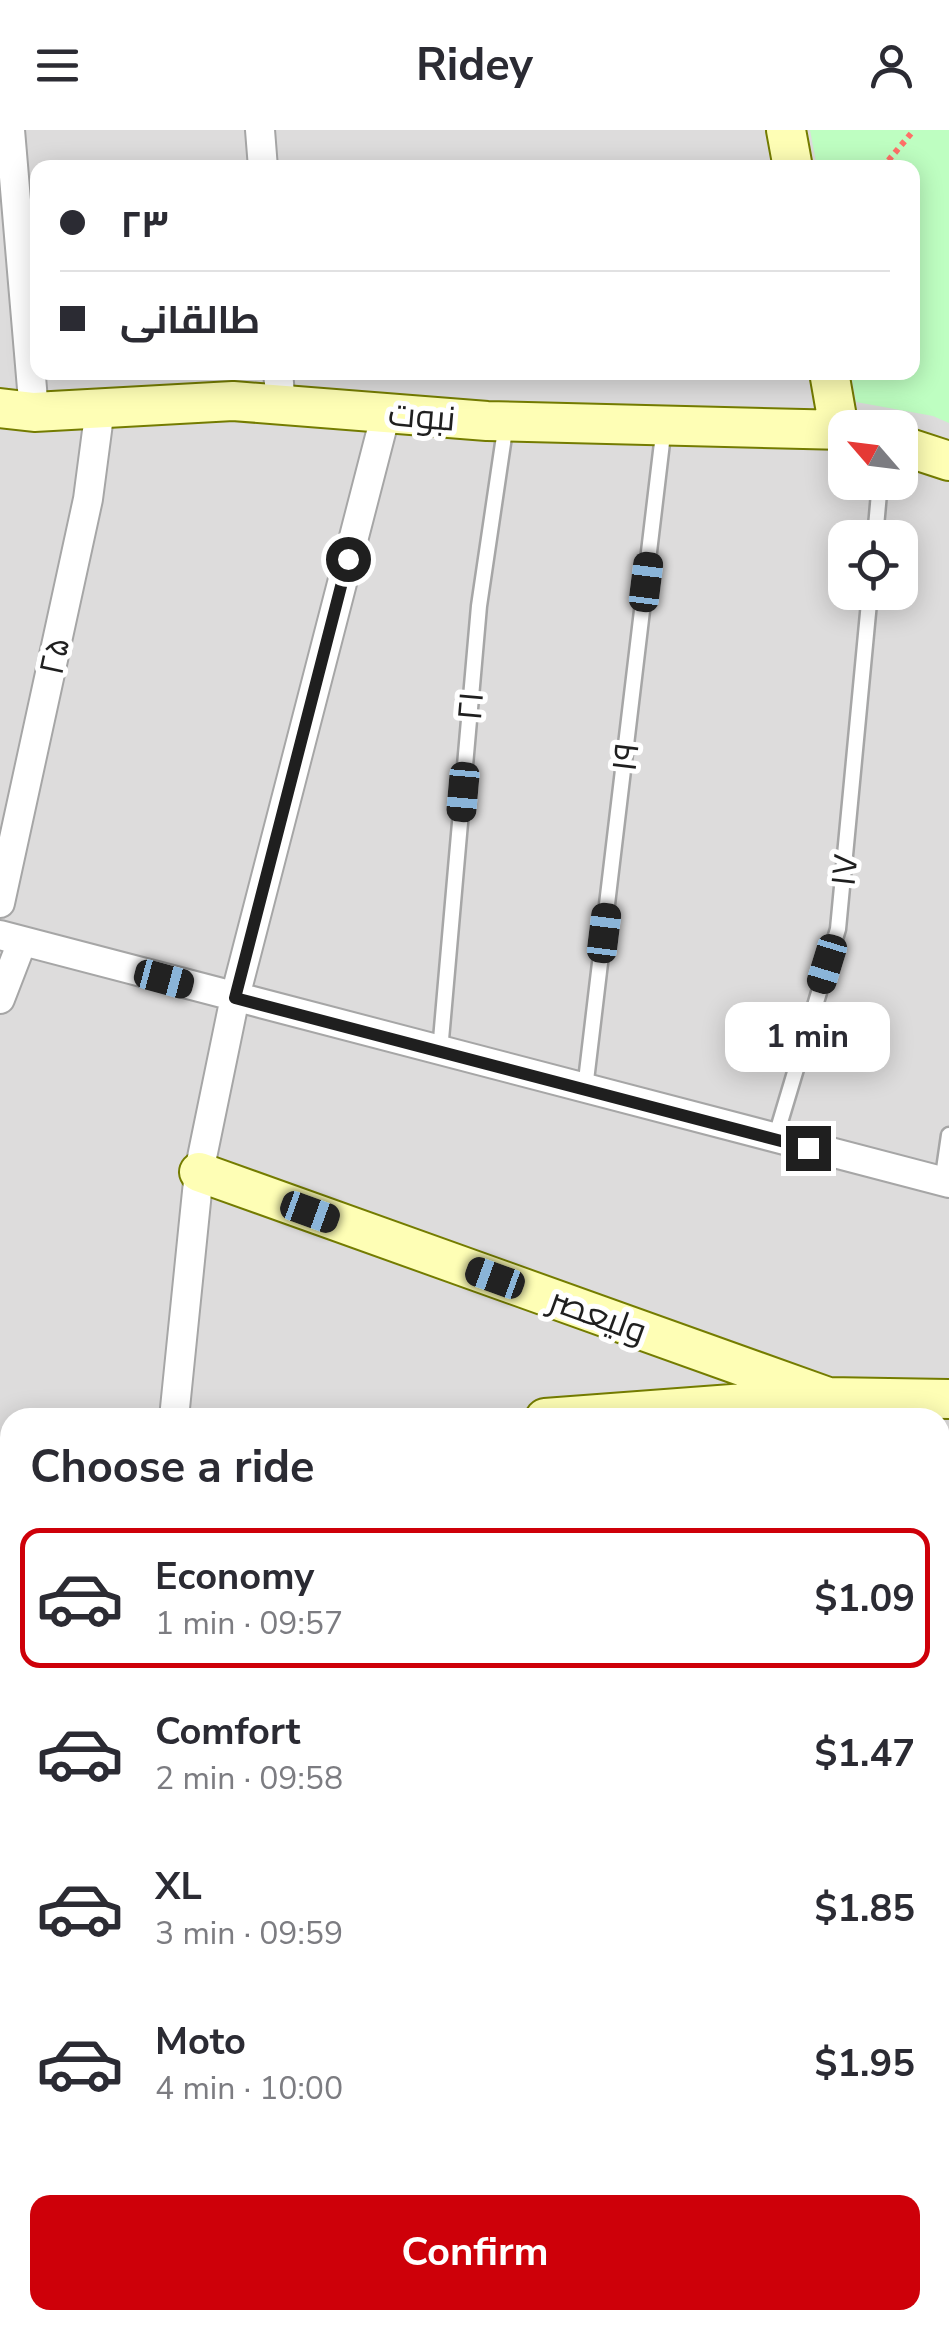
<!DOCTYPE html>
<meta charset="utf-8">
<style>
:root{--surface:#fff;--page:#f2f2f3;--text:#2b2b33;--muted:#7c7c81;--line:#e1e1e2;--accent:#ce0009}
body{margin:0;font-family:"Nunito Sans",Cairo,sans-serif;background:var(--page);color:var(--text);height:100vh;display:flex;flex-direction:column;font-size:38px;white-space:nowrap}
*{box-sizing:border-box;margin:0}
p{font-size:32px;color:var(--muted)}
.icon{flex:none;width:55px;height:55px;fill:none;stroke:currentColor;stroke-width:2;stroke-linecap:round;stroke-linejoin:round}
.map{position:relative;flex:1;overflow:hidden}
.details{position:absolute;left:0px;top:1278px;width:950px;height:922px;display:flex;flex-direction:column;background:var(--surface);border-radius:30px 30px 0 0;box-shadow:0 5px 25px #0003}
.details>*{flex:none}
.top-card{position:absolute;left:30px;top:30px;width:890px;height:220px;border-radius:20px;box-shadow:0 5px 25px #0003;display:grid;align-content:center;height:220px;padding:0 30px;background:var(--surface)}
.needle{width:65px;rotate:298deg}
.tools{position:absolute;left:828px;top:280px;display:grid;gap:20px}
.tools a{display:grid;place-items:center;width:90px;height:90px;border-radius:20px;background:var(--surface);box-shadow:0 5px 25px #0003;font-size:50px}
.end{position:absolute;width:45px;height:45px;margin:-22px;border:12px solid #1f1f1f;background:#fff;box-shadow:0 0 0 5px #fff}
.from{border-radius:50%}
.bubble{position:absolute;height:70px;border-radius:20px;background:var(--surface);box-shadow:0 5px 25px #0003;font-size:32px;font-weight:700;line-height:70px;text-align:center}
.car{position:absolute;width:30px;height:60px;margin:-30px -15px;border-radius:12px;box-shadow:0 0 8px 2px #0007;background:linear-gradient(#222 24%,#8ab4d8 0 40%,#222 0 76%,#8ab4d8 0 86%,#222 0)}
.top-card b{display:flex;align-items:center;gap:35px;height:95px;font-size:38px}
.top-card b+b{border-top:2px solid var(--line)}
.top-card i{width:25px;height:25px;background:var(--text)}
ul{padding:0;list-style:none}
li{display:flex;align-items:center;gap:30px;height:140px;margin:0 20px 15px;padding:0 10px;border:5px solid transparent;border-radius:20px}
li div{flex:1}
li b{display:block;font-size:38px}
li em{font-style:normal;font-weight:700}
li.selected{border-color:var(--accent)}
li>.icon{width:90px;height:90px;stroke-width:1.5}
h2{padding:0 30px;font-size:45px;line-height:120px}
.action{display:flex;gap:20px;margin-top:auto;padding:20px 30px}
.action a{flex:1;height:115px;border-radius:20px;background:var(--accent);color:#fff;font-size:40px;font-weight:700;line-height:115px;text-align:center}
header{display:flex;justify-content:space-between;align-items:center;height:130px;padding:0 30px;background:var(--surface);font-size:45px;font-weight:700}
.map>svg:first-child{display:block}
.residential{fill:#dddcdc;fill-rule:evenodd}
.park{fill:#befec1}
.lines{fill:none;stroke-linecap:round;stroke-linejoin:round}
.lane-casing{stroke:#a6a6a6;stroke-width:19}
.street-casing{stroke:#a6a6a6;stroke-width:32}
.secondary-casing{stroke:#747c00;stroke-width:42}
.path{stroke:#ff7067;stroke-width:6;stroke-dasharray:5 5;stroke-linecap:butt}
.lane{stroke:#fff;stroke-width:14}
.street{stroke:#fff;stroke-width:28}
.secondary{stroke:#fefeb5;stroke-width:38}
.route{stroke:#1f1f1f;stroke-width:12}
.labels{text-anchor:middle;stroke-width:10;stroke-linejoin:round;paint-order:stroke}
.street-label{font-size:35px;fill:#1f1f1f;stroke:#fff}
</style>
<header><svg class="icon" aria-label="menu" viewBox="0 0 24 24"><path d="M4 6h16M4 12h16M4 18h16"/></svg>Ridey<svg class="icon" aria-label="person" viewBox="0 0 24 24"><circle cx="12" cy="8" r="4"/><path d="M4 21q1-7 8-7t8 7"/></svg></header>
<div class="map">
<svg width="949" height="2198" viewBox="0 0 949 2198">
<rect width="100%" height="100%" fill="#f1ece4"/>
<path class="residential" d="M0,0H949V2198H159L156,2190H940V1288H10V1787L0,1760ZM38,38H912V242H38ZM845,298H900V352H845ZM845,408H900V462H845Z"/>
<path class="park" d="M810,0H949V293L933,286L856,272L851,243L912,242V38L817,37Z"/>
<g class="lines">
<g class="lane-casing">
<path id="lane" d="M875,408L880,352
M440,921L479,476L506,293
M585,959L664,296
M775,1009L838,799L870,462
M942,1053L949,1005"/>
</g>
<g class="street-casing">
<path id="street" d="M10,0L34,282
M260,0L263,38
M278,242L281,275
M0,773L88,369L100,278
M0,805L949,1053
M0,869L22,812
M174,1288L199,1042L235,867L386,283
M940,1561H949
M940,1767L949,1817
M940,1892H949
M322,2190L324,2198"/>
</g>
<g class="secondary-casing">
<path id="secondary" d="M786,0L793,38
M829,242L839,299
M0,278L34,282L233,271L487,291L845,300
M900,315L949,331
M199,1042L828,1267L949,1269
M545,1288L812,1268
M0,1332L10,1330"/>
</g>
<path class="path" d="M882,38L914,0"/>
<use href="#lane" class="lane"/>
<use href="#street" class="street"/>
<use href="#secondary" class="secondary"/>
</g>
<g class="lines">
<path class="route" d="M348,429L235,868L808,1018"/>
</g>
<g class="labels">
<g class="street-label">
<text transform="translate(422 286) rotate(5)" y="12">نبوت</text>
<text transform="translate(54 526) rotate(-78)" y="12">۲۵</text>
<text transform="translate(470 576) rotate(-85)" y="12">۲۱</text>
<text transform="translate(625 627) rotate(-83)" y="12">۱۹</text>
<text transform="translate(844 740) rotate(-84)" y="12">۱۷</text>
<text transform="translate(598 1185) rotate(20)" y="12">ولیعصر</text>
</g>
</g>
</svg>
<div class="tools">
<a><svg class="needle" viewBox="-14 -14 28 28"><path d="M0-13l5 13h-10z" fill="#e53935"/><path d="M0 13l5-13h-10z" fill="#7c7c81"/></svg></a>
<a><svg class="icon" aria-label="locate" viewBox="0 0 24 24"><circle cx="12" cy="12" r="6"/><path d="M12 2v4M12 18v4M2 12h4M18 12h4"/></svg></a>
</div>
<i class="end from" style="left:348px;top:429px"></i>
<i class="end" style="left:808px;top:1018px"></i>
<div class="bubble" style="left:725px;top:872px;width:165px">1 min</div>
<i class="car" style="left:646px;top:452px;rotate:7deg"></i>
<i class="car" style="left:463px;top:662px;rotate:185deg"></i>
<i class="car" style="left:604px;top:803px;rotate:7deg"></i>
<i class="car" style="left:827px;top:834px;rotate:197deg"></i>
<i class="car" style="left:164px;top:849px;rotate:105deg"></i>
<i class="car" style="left:310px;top:1082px;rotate:110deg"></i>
<i class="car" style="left:495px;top:1148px;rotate:290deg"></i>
<div class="top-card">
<b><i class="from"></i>۲۳</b>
<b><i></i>طالقانی</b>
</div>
<section class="details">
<h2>Choose a ride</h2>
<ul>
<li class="selected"><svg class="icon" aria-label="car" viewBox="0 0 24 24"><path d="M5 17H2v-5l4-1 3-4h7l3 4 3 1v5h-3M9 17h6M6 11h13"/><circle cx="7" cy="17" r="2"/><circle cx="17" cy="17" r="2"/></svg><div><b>Economy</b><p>1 min · 09:57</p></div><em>$1.09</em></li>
<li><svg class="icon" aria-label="car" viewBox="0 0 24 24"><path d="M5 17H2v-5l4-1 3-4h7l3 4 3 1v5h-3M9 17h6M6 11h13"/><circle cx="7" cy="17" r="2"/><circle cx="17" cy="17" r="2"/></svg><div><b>Comfort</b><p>2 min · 09:58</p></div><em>$1.47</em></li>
<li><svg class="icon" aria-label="car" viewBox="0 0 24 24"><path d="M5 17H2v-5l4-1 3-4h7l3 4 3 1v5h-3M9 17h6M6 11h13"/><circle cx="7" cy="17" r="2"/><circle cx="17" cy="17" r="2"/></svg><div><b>XL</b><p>3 min · 09:59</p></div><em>$1.85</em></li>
<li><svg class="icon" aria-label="car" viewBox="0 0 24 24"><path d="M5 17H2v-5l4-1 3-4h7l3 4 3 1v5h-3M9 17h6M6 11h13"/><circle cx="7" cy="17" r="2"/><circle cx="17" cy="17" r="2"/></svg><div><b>Moto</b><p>4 min · 10:00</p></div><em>$1.95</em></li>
</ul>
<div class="action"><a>Confirm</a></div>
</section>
</div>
